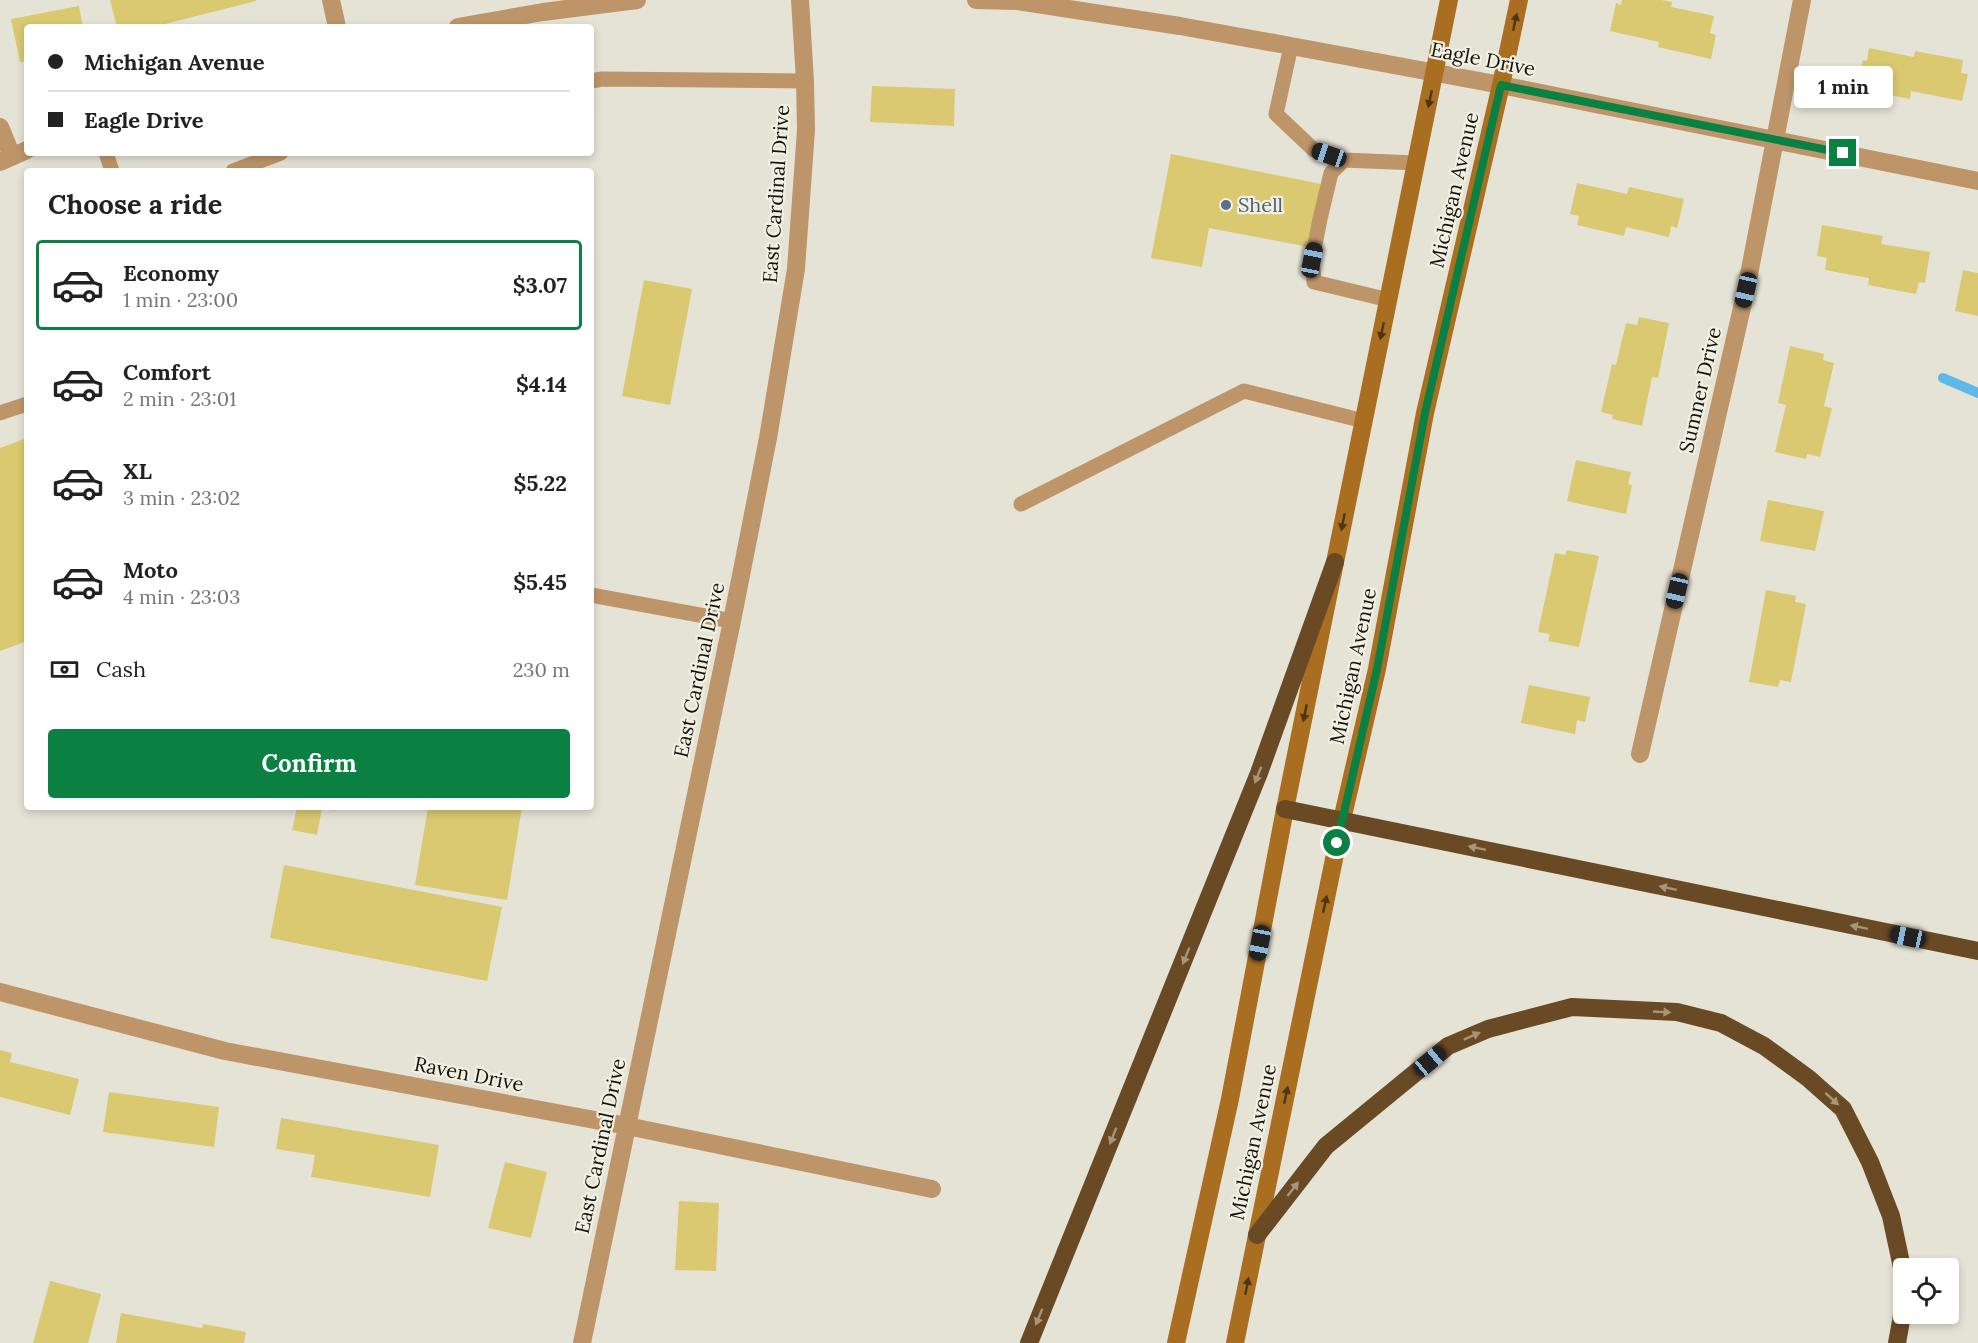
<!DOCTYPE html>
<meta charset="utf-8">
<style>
:root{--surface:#fff;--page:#f6f6f6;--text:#222;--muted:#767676;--line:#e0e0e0;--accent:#0b8043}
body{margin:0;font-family:Lora,serif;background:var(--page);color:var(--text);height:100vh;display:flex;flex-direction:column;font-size:22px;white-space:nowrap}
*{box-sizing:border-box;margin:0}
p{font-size:20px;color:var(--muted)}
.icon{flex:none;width:33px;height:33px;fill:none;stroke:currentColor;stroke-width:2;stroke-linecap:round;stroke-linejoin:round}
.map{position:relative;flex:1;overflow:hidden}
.drawer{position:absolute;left:24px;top:168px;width:570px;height:642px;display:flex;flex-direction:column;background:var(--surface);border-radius:6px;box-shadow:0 3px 9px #0003}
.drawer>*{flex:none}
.guide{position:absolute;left:24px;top:24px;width:570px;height:132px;border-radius:6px;box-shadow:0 3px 9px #0003;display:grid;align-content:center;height:132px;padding:0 24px;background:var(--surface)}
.fabs{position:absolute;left:1893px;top:1258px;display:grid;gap:12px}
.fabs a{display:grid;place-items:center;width:66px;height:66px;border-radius:6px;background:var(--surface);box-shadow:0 3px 9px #0003;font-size:30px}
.end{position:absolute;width:27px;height:27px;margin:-14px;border:8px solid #0b8043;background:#fff;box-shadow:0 0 0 3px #fff}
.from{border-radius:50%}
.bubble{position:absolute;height:42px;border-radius:6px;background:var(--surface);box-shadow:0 3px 9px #0003;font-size:20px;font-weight:800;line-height:42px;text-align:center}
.car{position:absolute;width:18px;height:36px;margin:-18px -9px;border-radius:8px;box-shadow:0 0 4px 2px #0007;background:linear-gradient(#222 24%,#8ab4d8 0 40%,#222 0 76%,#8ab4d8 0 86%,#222 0)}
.guide b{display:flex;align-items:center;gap:21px;height:57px;font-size:22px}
.guide b+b{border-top:2px solid var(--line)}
.guide i{width:15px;height:15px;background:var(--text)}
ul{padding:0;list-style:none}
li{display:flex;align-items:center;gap:18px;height:90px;margin:0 12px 9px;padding:0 12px;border:3px solid transparent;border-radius:6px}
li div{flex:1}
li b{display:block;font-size:22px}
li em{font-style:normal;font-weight:800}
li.on{border-color:var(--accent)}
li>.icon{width:54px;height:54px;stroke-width:1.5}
h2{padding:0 24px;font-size:27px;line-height:72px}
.pay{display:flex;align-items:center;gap:15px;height:66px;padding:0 24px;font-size:22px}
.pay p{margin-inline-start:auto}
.button{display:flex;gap:12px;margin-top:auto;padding:12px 24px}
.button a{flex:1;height:69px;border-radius:6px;background:var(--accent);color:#fff;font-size:24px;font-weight:800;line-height:69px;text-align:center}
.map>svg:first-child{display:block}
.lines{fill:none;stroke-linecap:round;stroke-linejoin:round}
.stream{stroke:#5cb9e8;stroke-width:10}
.building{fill:#dac971}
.service{stroke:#be9569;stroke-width:15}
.minor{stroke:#be9569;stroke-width:18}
.secondary{stroke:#a96e20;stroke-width:18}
.motorway{stroke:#6a4a24;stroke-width:18}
.oneway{fill:#4f3715}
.oneway2{fill:#a7957a}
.route{stroke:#0b8043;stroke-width:8}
.service-dot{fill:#5c6f8a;stroke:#f2f0e2;stroke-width:2}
.labels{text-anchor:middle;stroke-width:4.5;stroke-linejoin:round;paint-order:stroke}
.street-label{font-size:20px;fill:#13120d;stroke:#f2f0e2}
.service-label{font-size:20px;fill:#4e5e75;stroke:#f2f0e2;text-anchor:start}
</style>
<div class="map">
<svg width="1978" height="1343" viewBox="0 0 1978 1343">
<rect width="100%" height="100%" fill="#e5e3d5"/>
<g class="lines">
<path class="stream" d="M1943,378L1978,393"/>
</g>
<path class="building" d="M110,0H256V1L153,27H117Z
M1622,0H1661L1672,2L1671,7L1714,16L1710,33L1716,35L1711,59L1658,47L1659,42L1610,31L1616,3L1621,5Z
M79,6L83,27H27V61L20,62L11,19Z
M1869,48L1914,57L1915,51L1963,60L1961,73L1968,74L1962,101L1911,91L1910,99L1857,89L1863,60L1867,61Z
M872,86L955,89L954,126L870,122Z
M1171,154L1321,184L1309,247L1209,228L1202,267L1151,258Z
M1577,183L1627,194L1629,187L1684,199L1677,228L1671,226L1669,237L1626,227L1624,236L1577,225L1579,216L1570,214Z
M1822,225L1883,236L1881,244L1930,252L1925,283L1919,282L1916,294L1868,285L1869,278L1825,270L1827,258L1817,256Z
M1963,270L1978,273V316L1955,311Z
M644,280L692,289L670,405L622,396Z
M1639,317L1669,323L1658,378L1652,377L1642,426L1612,419L1613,415L1601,412L1612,364L1616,365L1626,323L1637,325Z
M1790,346L1824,354L1823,360L1834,363L1824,406L1832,408L1820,457L1807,454L1806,459L1775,452L1786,405L1778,403Z
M27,438V641L0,651V448Z
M1576,460L1631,472L1628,484L1632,485L1626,514L1567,501Z
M1768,500L1824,511L1815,551L1760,541Z
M1567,550L1599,556L1579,647L1548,641L1550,634L1538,632L1555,553L1565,555Z
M1766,590L1796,596L1795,602L1806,604L1791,682L1780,680L1778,687L1749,682Z
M1529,685L1590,697L1585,722L1577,720L1575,734L1521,723Z
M297,807H336L335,811L322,808L317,835L292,830Z
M428,807H522L507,900L415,885Z
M284,865L502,907L487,981L270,938Z
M0,1050L12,1053L10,1062L79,1079L70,1115L0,1097Z
M109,1092L219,1107L214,1147L103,1132Z
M281,1118L439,1145L430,1197L311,1177L315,1155L276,1149Z
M505,1162L547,1172L531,1238L488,1228Z
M679,1201L719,1203L716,1271L675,1270Z
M50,1281L101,1294L88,1343H33Z
M121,1313L202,1328L203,1324L246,1332L244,1343H116Z"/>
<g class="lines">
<path class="service" d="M1291,46L1276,114L1314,150L1344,160
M591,81L602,79L805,81
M106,153L112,171
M233,171L281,153
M1389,300L1314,282L1312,260L1320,219L1331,173L1344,160L1417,163
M0,413L27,404
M1021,504L1244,391L1364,421
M591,595L732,621"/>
<path class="minor" d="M331,0L337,27
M976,0L1017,1L1180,26L1291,46L1501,85L1978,181
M458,27L543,12L637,0
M0,127L12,156
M0,162L27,150
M1640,754L1746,290L1802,0
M0,992L225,1051L627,1126L932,1189
M582,1343L732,621L768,438L796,269L806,130L805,81L800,0"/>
<path class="secondary" d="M1176,1343L1230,1099L1285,809L1449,0
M1235,1343L1342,820L1377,669L1425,413L1501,85L1519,0"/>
<path class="motorway" d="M1285,809L1978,951
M1257,1235L1326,1146L1448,1046L1488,1029L1572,1007L1677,1012L1721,1023L1764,1046L1808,1078L1843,1109L1870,1162L1891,1216L1904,1277
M1029,1343L1259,773L1335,562
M1897,1343L1904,1304"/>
</g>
<defs><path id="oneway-solid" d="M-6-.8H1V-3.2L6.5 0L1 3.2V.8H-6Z" transform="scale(1.5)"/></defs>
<g class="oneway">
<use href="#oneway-solid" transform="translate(1515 22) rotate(-78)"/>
<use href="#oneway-solid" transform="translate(1430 99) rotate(102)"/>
<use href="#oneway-solid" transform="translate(1382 331) rotate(102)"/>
<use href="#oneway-solid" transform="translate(1343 522) rotate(101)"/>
<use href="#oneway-solid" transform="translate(1305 713) rotate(101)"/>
<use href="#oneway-solid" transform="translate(1325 904) rotate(-78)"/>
<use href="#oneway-solid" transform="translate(1286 1095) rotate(-78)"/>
<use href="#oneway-solid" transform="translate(1247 1286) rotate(-79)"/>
</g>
<g class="oneway2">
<use href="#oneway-solid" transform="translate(1258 775) rotate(111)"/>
<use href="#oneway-solid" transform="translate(1477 848) rotate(-168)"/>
<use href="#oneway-solid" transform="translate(1668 888) rotate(-168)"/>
<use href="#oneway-solid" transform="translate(1859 927) rotate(-168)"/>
<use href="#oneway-solid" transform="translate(1186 956) rotate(112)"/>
<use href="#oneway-solid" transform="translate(1662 1012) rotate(3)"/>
<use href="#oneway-solid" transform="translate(1472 1036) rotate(-24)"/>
<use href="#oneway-solid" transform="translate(1832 1099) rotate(42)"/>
<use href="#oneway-solid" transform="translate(1113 1136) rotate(112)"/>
<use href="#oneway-solid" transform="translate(1293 1189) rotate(-52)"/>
<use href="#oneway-solid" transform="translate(1039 1317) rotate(112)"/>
</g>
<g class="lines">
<path class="route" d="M1337,843L1377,669L1425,413L1501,85L1843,153"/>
</g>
<circle class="service-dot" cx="1226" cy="205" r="6"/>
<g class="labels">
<g class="street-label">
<text transform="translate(1483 59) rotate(11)" y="7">Eagle Drive</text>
<text transform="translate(1454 190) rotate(-77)" y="7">Michigan Avenue</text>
<text transform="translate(776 194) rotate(-86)" y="7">East Cardinal Drive</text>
<text transform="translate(1700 390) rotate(-77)" y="7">Sumner Drive</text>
<text transform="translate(1353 666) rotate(-78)" y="7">Michigan Avenue</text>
<text transform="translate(699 670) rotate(-78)" y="7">East Cardinal Drive</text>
<text transform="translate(469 1074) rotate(11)" y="7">Raven Drive</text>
<text transform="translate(1253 1142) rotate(-78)" y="7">Michigan Avenue</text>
<text transform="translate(600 1146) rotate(-78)" y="7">East Cardinal Drive</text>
</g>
<g class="service-label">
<text x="1238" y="212">Shell</text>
</g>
</g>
</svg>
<div class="fabs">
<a><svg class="icon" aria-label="locate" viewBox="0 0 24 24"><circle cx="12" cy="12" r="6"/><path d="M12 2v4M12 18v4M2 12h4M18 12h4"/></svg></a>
</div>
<i class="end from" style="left:1337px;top:843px"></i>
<i class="end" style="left:1843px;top:153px"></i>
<div class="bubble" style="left:1794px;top:66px;width:99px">1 min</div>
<i class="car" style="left:1329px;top:155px;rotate:289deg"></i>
<i class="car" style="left:1312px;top:260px;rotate:11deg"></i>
<i class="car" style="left:1746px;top:290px;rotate:193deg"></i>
<i class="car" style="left:1677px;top:591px;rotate:193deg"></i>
<i class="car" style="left:1908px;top:937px;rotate:282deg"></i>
<i class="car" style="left:1260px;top:943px;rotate:191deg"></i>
<i class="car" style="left:1430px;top:1061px;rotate:50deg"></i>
<div class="guide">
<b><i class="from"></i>Michigan Avenue</b>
<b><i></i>Eagle Drive</b>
</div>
<section class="drawer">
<h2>Choose a ride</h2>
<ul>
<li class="on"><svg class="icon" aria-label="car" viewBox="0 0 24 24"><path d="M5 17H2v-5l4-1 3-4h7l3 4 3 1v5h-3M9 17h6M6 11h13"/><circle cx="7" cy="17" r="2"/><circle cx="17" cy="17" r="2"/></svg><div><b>Economy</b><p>1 min · 23:00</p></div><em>$3.07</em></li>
<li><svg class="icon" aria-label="car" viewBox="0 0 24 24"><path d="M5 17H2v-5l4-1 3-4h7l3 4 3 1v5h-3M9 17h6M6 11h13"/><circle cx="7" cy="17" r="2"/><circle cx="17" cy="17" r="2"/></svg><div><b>Comfort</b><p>2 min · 23:01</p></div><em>$4.14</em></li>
<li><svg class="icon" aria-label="car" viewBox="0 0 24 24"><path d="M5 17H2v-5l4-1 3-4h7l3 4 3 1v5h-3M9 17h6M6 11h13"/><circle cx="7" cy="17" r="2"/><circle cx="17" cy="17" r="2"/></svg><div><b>XL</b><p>3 min · 23:02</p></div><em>$5.22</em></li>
<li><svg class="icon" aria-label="car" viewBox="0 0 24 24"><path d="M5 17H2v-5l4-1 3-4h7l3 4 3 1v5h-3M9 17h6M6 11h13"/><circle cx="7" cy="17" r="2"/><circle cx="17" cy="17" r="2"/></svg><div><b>Moto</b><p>4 min · 23:03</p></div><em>$5.45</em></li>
</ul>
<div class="pay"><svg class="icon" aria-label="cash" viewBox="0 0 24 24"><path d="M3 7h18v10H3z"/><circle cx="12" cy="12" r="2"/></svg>Cash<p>230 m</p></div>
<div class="button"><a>Confirm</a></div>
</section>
</div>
